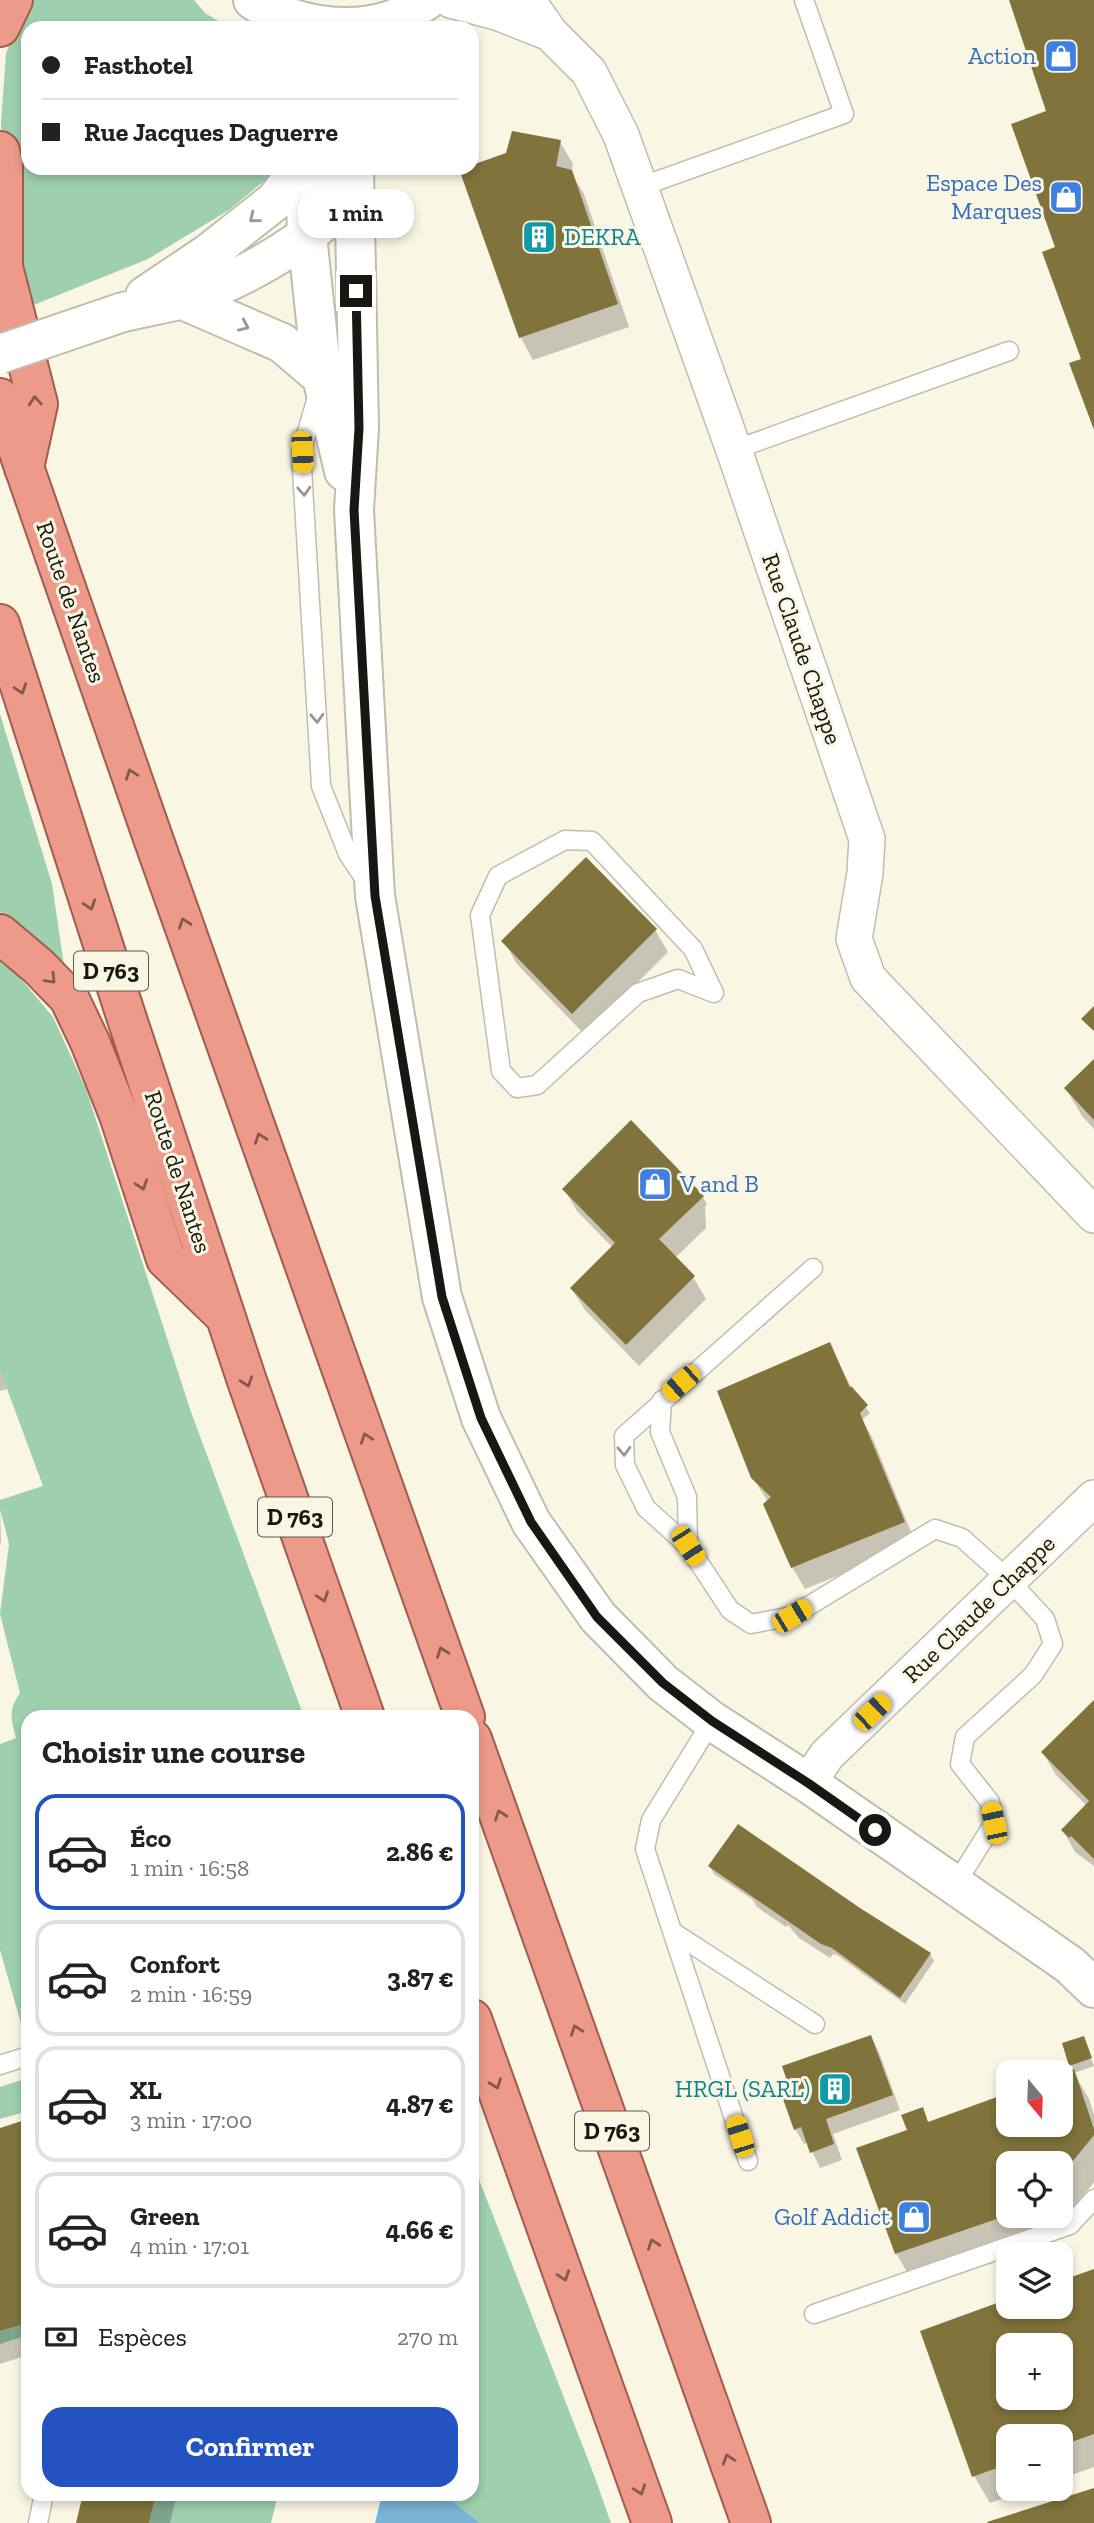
<!DOCTYPE html>
<html lang="fr">
<meta charset="utf-8">
<style>
:root{--surface:#fff;--page:#f6f6f6;--text:#222;--muted:#767676;--line:#e0e0e0;--accent:#2253c0}
body{margin:0;font-family:"Zilla Slab",serif;background:var(--page);color:var(--text);height:100vh;display:flex;flex-direction:column;font-size:26px;white-space:nowrap}
*{box-sizing:border-box;margin:0}
p{font-size:23px;color:var(--muted)}
.icon{flex:none;width:38px;height:38px;fill:none;stroke:currentColor;stroke-width:2;stroke-linecap:round;stroke-linejoin:round}
.map{position:relative;flex:1;overflow:hidden}
.panel{position:absolute;left:21px;top:1710px;width:458px;height:791px;display:flex;flex-direction:column;background:var(--surface);border-radius:21px;box-shadow:0 4px 10px #0003}
.panel>*{flex:none}
.banner{position:absolute;left:21px;top:21px;width:458px;height:154px;border-radius:21px;box-shadow:0 4px 10px #0003;display:grid;align-content:center;height:154px;padding:0 21px;background:var(--surface)}
.needle{width:46px;rotate:161deg}
.buttons{position:absolute;left:996px;top:2060px;display:grid;gap:14px}
.buttons a{display:grid;place-items:center;width:77px;height:77px;border-radius:14px;background:var(--surface);box-shadow:0 4px 10px #0003;font-size:35px}
.end{position:absolute;width:32px;height:32px;margin:-16px;border:9px solid #191711;background:#fff;box-shadow:0 0 0 4px #fff}
.from{border-radius:50%}
.bubble{position:absolute;height:49px;border-radius:21px;background:var(--surface);box-shadow:0 4px 10px #0003;font-size:23px;font-weight:700;line-height:49px;text-align:center}
.car{position:absolute;width:21px;height:42px;margin:-21px -10px;border-radius:9px;box-shadow:0 0 5px 2px #0007;background:linear-gradient(#f5c518 24%,#345 0 40%,#f5c518 0 76%,#345 0 86%,#f5c518 0)}
.banner b{display:flex;align-items:center;gap:24px;height:66px;font-size:26px}
.banner b+b{border-top:2px solid var(--line)}
.banner i{width:18px;height:18px;background:var(--text)}
ul{padding:0;list-style:none}
li{display:flex;align-items:center;gap:21px;height:116px;margin:0 14px 10px;padding:0 7px;border:4px solid var(--line);border-radius:21px}
li div{flex:1}
li b{display:block;font-size:26px}
li em{font-style:normal;font-weight:700}
li.active{border-color:var(--accent)}
li>.icon{width:63px;height:63px;stroke-width:1.5}
h2{padding:0 21px;font-size:32px;line-height:84px}
.pay{display:flex;align-items:center;gap:18px;height:77px;padding:0 21px;font-size:26px}
.pay p{margin-inline-start:auto}
.action{display:flex;gap:14px;margin-top:auto;padding:14px 21px}
.action a{flex:1;height:80px;border-radius:21px;background:var(--accent);color:#fff;font-size:28px;font-weight:700;line-height:80px;text-align:center}
.map>svg:first-child{display:block}
.green{fill:#9ecfae}
.water{fill:#78b4d4}
.shadow{fill:#0003;fill-rule:evenodd}
.building{fill:#80733b;fill-rule:evenodd}
.lines{fill:none;stroke-linecap:round;stroke-linejoin:round}
.service-casing{stroke:#c1bdad;stroke-width:21}
.minor-casing{stroke:#c1bdad;stroke-width:38}
.tertiary-casing{stroke:#c1bdad;stroke-width:42}
.trunk-casing{stroke:#a05c4d;stroke-width:42}
.service{stroke:#fff;stroke-width:18}
.minor{stroke:#fff;stroke-width:35}
.tertiary{stroke:#fff;stroke-width:38}
.trunk{stroke:#ee9a8a;stroke-width:38}
.tertiary-bridge-casing{stroke:#c1bdad;stroke-width:42;stroke-linecap:butt}
.tertiary-bridge{stroke:#fff;stroke-width:38}
.oneway{stroke:#989794}
.oneway2{stroke:#84584e}
.route{stroke:#191711;stroke-width:9}
.labels{text-anchor:middle;stroke-width:6;stroke-linejoin:round;paint-order:stroke}
.shield{fill:#f9f6e4;stroke:#5c5a50;stroke-width:2}
.shield-label{font-size:23px;font-weight:bold;fill:#191711}
.shop-label{font-size:24px;fill:#366cbe;stroke:#f9f6e4;text-anchor:end}
.culture-label{font-size:24px;fill:#0d838f;stroke:#f9f6e4;text-anchor:start}
.street-label{font-size:24px;fill:#191711;stroke:#f9f6e4}
</style>
<div class="map">
<svg width="1094" height="2523" viewBox="0 0 1094 2523">
<rect width="100%" height="100%" fill="#f9f6e4"/>
<path class="green" d="M29,0H194L205,13L230,28H28V168H274L271,175L229,210L148,259L31,306L3,191L1,123L6,54L21,9Z
M0,714L52,884L64,965L25,929L0,912Z
M0,954L53,1017L86,1089L191,1412L304,1717H28V2033L24,2034L0,1950V1744L16,1738C11,1719 8,1710 20,1693L0,1614L9,1544L0,1509V1500L43,1486L0,1370Z
M28,2078V2111L0,2119V2087Z
M473,2164L594,2475L611,2523H480L444,2494H472Z
M28,2323V2335L0,2344V2331Z
M156,2494H278L271,2523H149Z"/>
<path class="water" d="M382,2494H444L480,2523H375Z"/>
<path class="shadow" d="M560,142L573,164L571,173L584,194L629,327L533,360L521,338L462,171Z
M655,930L668,952L585,1035L516,963L504,941Z
M1094,1061V1129L1082,1116L1066,1089Z
M564,1189L703,1197L707,1204L705,1206L706,1228L675,1258L693,1277L706,1299L639,1366L585,1310L572,1289L613,1248L577,1211Z
M830,1345L853,1391L870,1413L862,1420L872,1437L916,1544L805,1589L792,1567L768,1502L753,1478Z
M0,1370L7,1389L0,1391Z
M0,1504L1,1541L0,1547Z
M1094,1702V1866L1075,1852L1063,1830L1087,1806L1056,1775L1043,1753Z
M710,1867L851,1904L930,1954L934,1961L905,2004L837,1955L833,1954L830,1958L799,1938L788,1925L786,1927L757,1907L752,1899L714,1874Z
M871,2037L879,2052L900,2110L833,2134L842,2160L820,2168L808,2143L804,2144L795,2129Z
M1083,2038L1094,2066L1074,2073L1089,2099L1094,2115V2182L1054,2233L912,2281L896,2253L929,2124L1008,2095V2124H1060L1074,2071L1065,2044ZM1008,2163H1060V2216H1008Z
M24,2123L28,2130V2355L0,2364V2130Z
M1094,2271V2467L1060,2479V2436H1008V2488H1033L990,2503L974,2476L1008,2301V2306H1060ZM1008,2345H1060V2398H1008Z
M84,2494H177L170,2523H78Z"/>
<path class="building" d="M1009,0H1094V430L1069,363L1081,359L1042,252L1055,247L1011,124L1046,111Z
M512,131L561,140L556,166L572,170L618,304L519,338L459,169L472,168V165L506,153Z
M586,857L657,929L572,1014L501,941Z
M1094,1006V1031L1081,1019Z
M1094,1059V1120L1064,1088Z
M631,1120L704,1196L659,1239L695,1276L626,1345L570,1288L615,1243L562,1189Z
M830,1342L850,1388L851,1386L868,1405L860,1413L905,1522L791,1568L763,1504L771,1497L751,1478L717,1391Z
M1094,1700V1859L1071,1836L1069,1838L1061,1830L1089,1801L1041,1752Z
M738,1824L860,1908L931,1953L900,1998L832,1948L821,1944L708,1866Z
M871,2035L893,2095L826,2119L834,2144L810,2153L801,2127L794,2130L777,2082L786,2078L782,2066Z
M1084,2036L1092,2058L1069,2066L1062,2043Z
M1074,2069L1094,2129V2135L1060,2177V2163H1008V2215L895,2254L856,2148L907,2130L901,2115L923,2107L928,2122L1008,2093V2124H1060V2074Z
M25,2120L28,2132V2323L0,2331V2128Z
M1094,2269V2434L1060,2446V2436H1008V2464L972,2477L920,2331L1008,2299V2306H1060V2281ZM1008,2345H1060V2398H1008Z
M1094,2488V2523H988L987,2522Z
M83,2494H156L149,2523H76Z"/>
<g class="lines">
<g class="service-casing">
<path id="service" d="M640,187L844,114L804,0
M318,394L301,452L321,786L348,854L366,881
M734,450L1009,351
M565,840L592,841L693,949L714,993L678,979L638,993L537,1085L517,1088L501,1071L480,915L498,876Z
M813,1268L624,1436L625,1465L646,1508L688,1546L730,1610L751,1624L792,1616L935,1529L962,1538L1009,1580L1045,1619L1053,1644L1033,1675L965,1737L960,1764L990,1802L994,1823L955,1885
M662,1400L660,1432L687,1497L688,1546
M712,1721L651,1820L645,1849L748,2161
M673,1932L815,2024
M0,2065L28,2056
M814,2314L1070,2225L1094,2199
M38,2523L44,2494"/>
</g>
<g class="minor-casing">
<path id="minor" d="M451,0L497,12L550,33
M527,0L550,33L589,72L621,135L734,450L867,839L865,873L854,939L868,978L1094,1215
M808,1783L827,1755L1094,1498"/>
</g>
<g class="tertiary-casing">
<path id="tertiary" d="M253,0C292,26 350,35 394,19C406,15 417,6 427,0
M327,168L306,202L307,236L322,377L344,471
M354,168L359,428L354,510L375,896L442,1297L481,1418L531,1522L598,1617L663,1683L712,1721L808,1783L1070,1965L1094,1988
M145,296L209,253L275,201L300,168
M181,299L282,343L322,377
M120,313C139,308 159,305 179,300C226,287 287,254 323,222"/>
</g>
<g class="trunk-casing">
<path id="trunk" d="M0,27L13,0
M0,151L3,164V267L38,404L24,468
M0,398L153,838L465,1717
M0,624L127,1019L247,1381L365,1717
M0,934L39,967L69,998L90,1042L119,1115L166,1259L223,1314
M472,1739L751,2523
M472,2019L652,2523"/>
</g>
<use href="#service" class="service"/>
<use href="#minor" class="minor"/>
<use href="#tertiary" class="tertiary"/>
<use href="#trunk" class="trunk"/>
<g class="tertiary-bridge-casing">
<path id="tertiary-bridge" d="M0,354L120,313"/>
</g>
<use href="#tertiary-bridge" class="tertiary-bridge"/>
</g>
<defs><path id="oneway-chevron" d="M-2-3.5L2.5 0L-2 3.5" fill="none" stroke-width="1.6" stroke-linecap="round" stroke-linejoin="round" transform="scale(1.75)"/></defs>
<g class="oneway">
<use href="#oneway-chevron" transform="translate(254 218) rotate(141)"/>
<use href="#oneway-chevron" transform="translate(244 326) rotate(24)"/>
<use href="#oneway-chevron" transform="translate(304 491) rotate(87)"/>
<use href="#oneway-chevron" transform="translate(317 718) rotate(87)"/>
<use href="#oneway-chevron" transform="translate(624 1451) rotate(88)"/>
</g>
<g class="oneway2">
<use href="#oneway-chevron" transform="translate(35 401) rotate(-94)"/>
<use href="#oneway-chevron" transform="translate(21 689) rotate(72)"/>
<use href="#oneway-chevron" transform="translate(131 774) rotate(-109)"/>
<use href="#oneway-chevron" transform="translate(90 905) rotate(72)"/>
<use href="#oneway-chevron" transform="translate(184 923) rotate(-110)"/>
<use href="#oneway-chevron" transform="translate(51 979) rotate(46)"/>
<use href="#oneway-chevron" transform="translate(260 1138) rotate(-110)"/>
<use href="#oneway-chevron" transform="translate(142 1185) rotate(72)"/>
<use href="#oneway-chevron" transform="translate(247 1382) rotate(71)"/>
<use href="#oneway-chevron" transform="translate(366 1438) rotate(-109)"/>
<use href="#oneway-chevron" transform="translate(323 1597) rotate(71)"/>
<use href="#oneway-chevron" transform="translate(442 1652) rotate(-110)"/>
<use href="#oneway-chevron" transform="translate(500 1815) rotate(-110)"/>
<use href="#oneway-chevron" transform="translate(576 2030) rotate(-110)"/>
<use href="#oneway-chevron" transform="translate(496 2084) rotate(70)"/>
<use href="#oneway-chevron" transform="translate(653 2244) rotate(-110)"/>
<use href="#oneway-chevron" transform="translate(564 2276) rotate(71)"/>
<use href="#oneway-chevron" transform="translate(728 2459) rotate(-109)"/>
<use href="#oneway-chevron" transform="translate(640 2490) rotate(71)"/>
</g>
<g class="lines">
<path class="route" d="M356,291L359,428L354,510L375,896L442,1297L481,1418L531,1522L597,1617L663,1683L712,1721L808,1783L875,1830"/>
</g>
<defs>
<g id="shop-square" transform="scale(1.75)"><rect x="-9" y="-9" width="18" height="18" rx="4" fill="#3f7fe0" stroke="#f9f6e4"/><path d="M-5-2.5h2.3a2.7 3.5 0 0 1 5.4 0H5L5.5 6h-11ZM-1.5-2.5h3a1.5 2.3 0 0 0-3 0Z" fill="#fff"/></g>
<g id="building-square" transform="scale(1.75)"><rect x="-9" y="-9" width="18" height="18" rx="4" fill="#0f9aa8" stroke="#f9f6e4"/><path d="M-4-6H4V6H1V3H-1V6H-4ZM-2.5-4.3h1.7v1.8h-1.7ZM.8-4.3h1.7v1.8H.8ZM-2.5-1h1.7V.8h-1.7ZM.8-1h1.7V.8H.8Z" fill="#fff"/></g>
</defs>
<g fill-rule="evenodd">
<use href="#shop-square" x="1061" y="56"/>
<use href="#shop-square" x="1066" y="197"/>
<use href="#building-square" x="539" y="237"/>
<use href="#shop-square" x="655" y="1184"/>
<use href="#building-square" x="835" y="2089"/>
<use href="#shop-square" x="914" y="2217"/>
</g>
<g class="labels">
<g class="shield">
<rect x="74" y="951.5" width="74" height="39" rx="5"/>
<rect x="258" y="1497.5" width="74" height="39" rx="5"/>
<rect x="575" y="2111.5" width="74" height="39" rx="5"/>
</g>
<g class="shield-label">
<text x="111" y="979">D 763</text>
<text x="295" y="1525">D 763</text>
<text x="612" y="2139">D 763</text>
</g>
<g class="shop-label">
<text x="1036" y="64">Action</text>
<text x="1042" y="191">Espace Des<tspan x="1042" dy="28">Marques</tspan></text>
<text x="680" y="1192" text-anchor="start">V and B</text>
<text x="890" y="2225">Golf Addict</text>
</g>
<g class="culture-label">
<text x="564" y="245">DEKRA</text>
<text x="810" y="2097" text-anchor="end">HRGL (SARL)</text>
</g>
<g class="street-label">
<text transform="translate(71 602) rotate(71)" y="8">Route de Nantes</text>
<text transform="translate(802 649) rotate(71)" y="8">Rue Claude Chappe</text>
<text transform="translate(178 1172) rotate(72)" y="8">Route de Nantes</text>
<text transform="translate(979 1609) rotate(-44)" y="8">Rue Claude Chappe</text>
</g>
</g>
</svg>
<div class="buttons">
<a><svg class="needle" viewBox="-14 -14 28 28"><path d="M0-13l5 13h-10z" fill="#e53935"/><path d="M0 13l5-13h-10z" fill="#767676"/></svg></a>
<a><svg class="icon" aria-label="locate" viewBox="0 0 24 24"><circle cx="12" cy="12" r="6"/><path d="M12 2v4M12 18v4M2 12h4M18 12h4"/></svg></a>
<a><svg class="icon" aria-label="layers" viewBox="0 0 24 24"><path d="M12 4l9 5-9 5-9-5zM3 14l9 5 9-5"/></svg></a>
<a>+</a>
<a>−</a>
</div>
<i class="end from" style="left:875px;top:1830px"></i>
<i class="end" style="left:356px;top:291px"></i>
<div class="bubble" style="left:298px;top:189px;width:116px">1 min</div>
<i class="car" style="left:302px;top:452px;rotate:177deg"></i>
<i class="car" style="left:681px;top:1383px;rotate:229deg"></i>
<i class="car" style="left:688px;top:1546px;rotate:147deg"></i>
<i class="car" style="left:792px;top:1616px;rotate:59deg"></i>
<i class="car" style="left:872px;top:1712px;rotate:46deg"></i>
<i class="car" style="left:994px;top:1823px;rotate:348deg"></i>
<i class="car" style="left:740px;top:2136px;rotate:342deg"></i>
<div class="banner">
<b><i class="from"></i>Fasthotel</b>
<b><i></i>Rue Jacques Daguerre</b>
</div>
<section class="panel">
<h2>Choisir une course</h2>
<ul>
<li class="active"><svg class="icon" aria-label="car" viewBox="0 0 24 24"><path d="M5 17H2v-5l4-1 3-4h7l3 4 3 1v5h-3M9 17h6M6 11h13"/><circle cx="7" cy="17" r="2"/><circle cx="17" cy="17" r="2"/></svg><div><b>Éco</b><p>1 min · 16:58</p></div><em>2.86 €</em></li>
<li><svg class="icon" aria-label="car" viewBox="0 0 24 24"><path d="M5 17H2v-5l4-1 3-4h7l3 4 3 1v5h-3M9 17h6M6 11h13"/><circle cx="7" cy="17" r="2"/><circle cx="17" cy="17" r="2"/></svg><div><b>Confort</b><p>2 min · 16:59</p></div><em>3.87 €</em></li>
<li><svg class="icon" aria-label="car" viewBox="0 0 24 24"><path d="M5 17H2v-5l4-1 3-4h7l3 4 3 1v5h-3M9 17h6M6 11h13"/><circle cx="7" cy="17" r="2"/><circle cx="17" cy="17" r="2"/></svg><div><b>XL</b><p>3 min · 17:00</p></div><em>4.87 €</em></li>
<li><svg class="icon" aria-label="car" viewBox="0 0 24 24"><path d="M5 17H2v-5l4-1 3-4h7l3 4 3 1v5h-3M9 17h6M6 11h13"/><circle cx="7" cy="17" r="2"/><circle cx="17" cy="17" r="2"/></svg><div><b>Green</b><p>4 min · 17:01</p></div><em>4.66 €</em></li>
</ul>
<div class="pay"><svg class="icon" aria-label="cash" viewBox="0 0 24 24"><path d="M3 7h18v10H3z"/><circle cx="12" cy="12" r="2"/></svg>Espèces<p>270 m</p></div>
<div class="action"><a>Confirmer</a></div>
</section>
</div>
